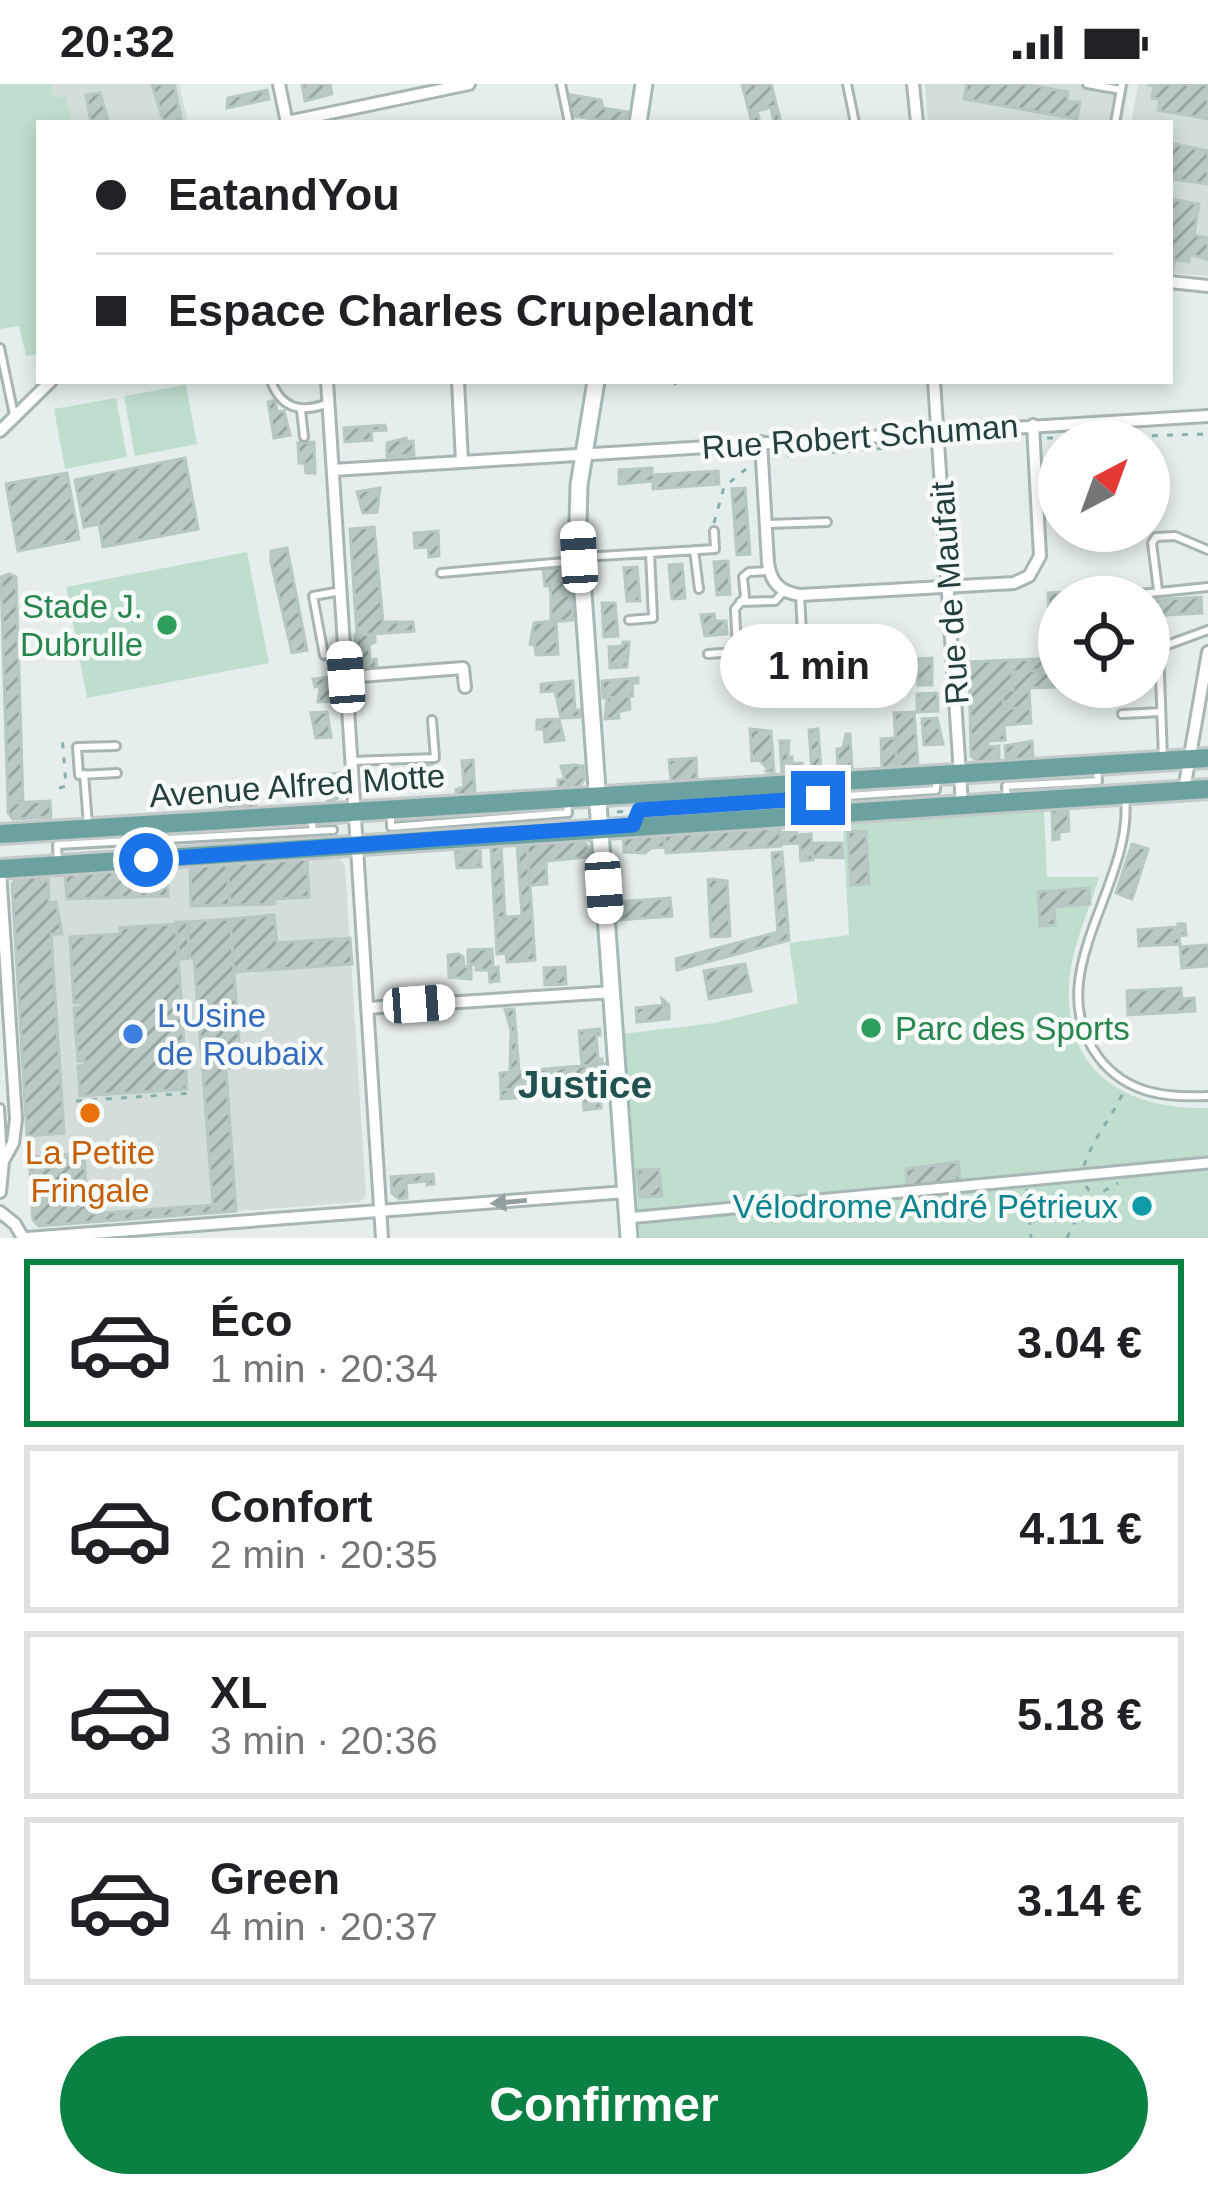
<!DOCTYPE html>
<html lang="fr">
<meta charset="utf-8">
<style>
:root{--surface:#fff;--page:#f6f6f6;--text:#202124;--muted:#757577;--line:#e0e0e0;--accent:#0b8043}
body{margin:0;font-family:Helvetica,sans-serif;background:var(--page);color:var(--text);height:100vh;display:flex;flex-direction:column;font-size:45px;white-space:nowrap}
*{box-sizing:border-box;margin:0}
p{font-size:39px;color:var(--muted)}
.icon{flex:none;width:66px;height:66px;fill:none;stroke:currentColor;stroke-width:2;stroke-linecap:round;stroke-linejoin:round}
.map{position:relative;height:1154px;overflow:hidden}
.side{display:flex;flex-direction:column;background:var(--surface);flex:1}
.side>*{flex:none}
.guide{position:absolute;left:36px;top:36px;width:1137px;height:264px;border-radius:0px;box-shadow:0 6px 18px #0003;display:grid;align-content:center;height:264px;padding:0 60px;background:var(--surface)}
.needle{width:78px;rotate:41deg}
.fabs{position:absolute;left:1038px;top:336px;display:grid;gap:24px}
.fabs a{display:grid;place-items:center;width:132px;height:132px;border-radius:50%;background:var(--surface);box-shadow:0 6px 18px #0003;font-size:60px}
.end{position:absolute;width:54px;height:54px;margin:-27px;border:15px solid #1a73e8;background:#fff;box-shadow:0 0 0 6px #fff}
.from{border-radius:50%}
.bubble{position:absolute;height:84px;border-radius:42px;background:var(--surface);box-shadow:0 6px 18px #0003;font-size:39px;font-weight:600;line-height:84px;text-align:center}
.car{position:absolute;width:36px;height:72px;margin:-36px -18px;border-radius:15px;box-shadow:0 0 9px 3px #0007;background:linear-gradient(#fff 24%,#345 0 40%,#fff 0 76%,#345 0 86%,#fff 0)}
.guide b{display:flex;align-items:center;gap:42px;height:114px;font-size:45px}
.guide b+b{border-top:3px solid var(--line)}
.guide i{width:30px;height:30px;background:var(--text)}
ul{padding:21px 0 0;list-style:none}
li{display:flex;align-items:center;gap:36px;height:168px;margin:0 24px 18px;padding:0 36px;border:6px solid var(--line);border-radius:0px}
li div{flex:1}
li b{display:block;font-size:45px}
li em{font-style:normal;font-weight:600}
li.current{border-color:var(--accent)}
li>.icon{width:108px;height:108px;stroke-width:1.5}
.cta{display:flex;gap:24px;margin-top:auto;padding:24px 60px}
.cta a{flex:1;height:138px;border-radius:72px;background:var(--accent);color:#fff;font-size:48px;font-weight:600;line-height:138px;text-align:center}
.status{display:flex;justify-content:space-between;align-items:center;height:84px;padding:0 60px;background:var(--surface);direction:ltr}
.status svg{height:33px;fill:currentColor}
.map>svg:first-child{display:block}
.built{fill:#d3dedb}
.pitch{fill:#bfdece}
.building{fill:url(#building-hatch);stroke:#b7c7c4;stroke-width:3}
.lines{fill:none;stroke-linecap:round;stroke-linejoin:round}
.service-casing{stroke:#a7b6b4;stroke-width:12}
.pedestrian-casing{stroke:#a7b6b4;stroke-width:15}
.minor-casing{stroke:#a7b6b4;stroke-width:16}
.secondary-casing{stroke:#a4b9b6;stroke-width:21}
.primary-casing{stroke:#c2c9c9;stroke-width:24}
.path{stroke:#87b0ac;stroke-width:3;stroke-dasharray:6 9;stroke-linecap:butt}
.service{stroke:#fff;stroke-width:6}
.pedestrian{stroke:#fff;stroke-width:9}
.minor{stroke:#fff;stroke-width:10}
.secondary{stroke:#fff;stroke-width:15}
.primary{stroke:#6ba29f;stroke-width:18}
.oneway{fill:#929f9e}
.route{stroke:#1a73e8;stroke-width:15}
.leisure-dot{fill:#2e9e5b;stroke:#f6faf9;stroke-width:4.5}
.shop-dot{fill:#3f7fe0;stroke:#f6faf9;stroke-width:4.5}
.food-dot{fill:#e8710a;stroke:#f6faf9;stroke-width:4.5}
.culture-dot{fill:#0f9aa8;stroke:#f6faf9;stroke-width:4.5}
.labels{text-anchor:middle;stroke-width:9;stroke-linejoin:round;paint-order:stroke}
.street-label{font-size:33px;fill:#243f3e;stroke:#f6faf9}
.leisure-label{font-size:33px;fill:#27864d;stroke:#f6faf9;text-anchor:end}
.shop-label{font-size:33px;fill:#366cbe;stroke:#f6faf9;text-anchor:start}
.food-label{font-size:33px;fill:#c56008;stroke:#f6faf9}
.culture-label{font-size:33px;fill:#0d838f;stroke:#f6faf9;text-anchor:end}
.quarter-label{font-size:39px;font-weight:bold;fill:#215150;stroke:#f6faf9}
</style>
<div class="status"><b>20:32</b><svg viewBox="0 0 49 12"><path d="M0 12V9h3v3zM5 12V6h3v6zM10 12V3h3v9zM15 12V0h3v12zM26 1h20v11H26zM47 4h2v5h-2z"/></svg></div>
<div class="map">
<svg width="1208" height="1154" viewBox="0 0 1208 1154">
<defs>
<pattern id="building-hatch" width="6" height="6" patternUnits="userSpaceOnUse" patternTransform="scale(3)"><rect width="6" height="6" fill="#bac9c5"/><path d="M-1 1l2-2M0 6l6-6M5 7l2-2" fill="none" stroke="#97a5a1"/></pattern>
</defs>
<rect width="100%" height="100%" fill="#e5eeec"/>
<path class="built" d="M51,0H179L188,39H72L66,12L54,14Z
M925,0H1129L1122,39H928Z
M1138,0H1208V192L1170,189V39H1131Z
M339,772L345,782L366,1111L360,1118L39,1142L33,1136L12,800L17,793Z"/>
<path class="pitch" d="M0,0H51L54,14L66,12L72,39H39V270L26,272L19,242L0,245Z
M186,301L197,360L135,372L124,312Z
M116,314L127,373L65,385L54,325Z
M247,468L269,579L87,614L66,503Z
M1044,727L1047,793H1099C1091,822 1076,853 1071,883C1056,980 1117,1026 1208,1024V1154H640L622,950L714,939L798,919L789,859L849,851L843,740Z"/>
<path class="building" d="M174,0L182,39H164L152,1Z
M302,0H330L332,10L305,17Z
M742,0H771L781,39H774L771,23L757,27L760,39H752Z
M967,0H1025L1068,8L1067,18H1080L1077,35L964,15Z
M1208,0V35L1158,26L1160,15L1152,14L1154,2L1147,1Z
M267,6L269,15L227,24L228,14Z
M100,9L109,39H91L86,11Z
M566,10L601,16L603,24L628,28L626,39L571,32Z
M1170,59L1208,67V100L1170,95Z
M1171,115L1199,120L1194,151L1208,154V176L1190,170L1189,178L1175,176L1172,189Z
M275,316L277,328L284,327L290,351L274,354L268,318Z
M385,341L386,346L371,347L372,356L345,358L344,344Z
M406,354L407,358L413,357L414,371L387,373V359Z
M314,358L315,389H306L305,379H299L298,359Z
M185,374L198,445L103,463L99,440L84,443L75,396Z
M652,384V391L718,387L719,400L653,405V397L619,400V386Z
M67,389L79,455L18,467L6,400Z
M380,404L377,428L363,429L357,408Z
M745,404L750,470L737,471L732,405Z
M374,443L383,538H413L414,547L357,551L350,445Z
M438,447L439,472L429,473L428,463L415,464L414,449Z
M287,464L307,566L292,569L271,478V467Z
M728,477L730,510L717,511L714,478Z
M682,480L685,514L672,515L669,481Z
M570,483L572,511L551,513L550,502H545L543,485Z
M637,483L640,517H627L624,484Z
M9,490L16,493L23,719H8L1,493Z
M1067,508L1068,513H1059V549H1050L1048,509Z
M572,511L573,536L551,538V513Z
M1201,513L1202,529L1149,532V516Z
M602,519H615L618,552L604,553Z
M714,530L715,537H726L727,550L705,552L701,531Z
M556,537L558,570L536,571L535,561L530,560L534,539Z
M375,550V558L369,561L370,576L376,575L377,585L357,586L355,551Z
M623,558H629L627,583L610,584L609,563L623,562Z
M932,574V601H918L917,575Z
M1059,574V585L1012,588L1013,606L1002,607L1004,625L1030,623L1031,639L1004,641L1005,656L988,657V663L999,662V676L978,678L971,672L969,578Z
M1054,585L1055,603L1029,604L1030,623L1004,625L1002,607L1013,606L1012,588Z
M333,593L335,617L318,618L320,602L315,603L313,595Z
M638,594V599H632L633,612L603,614L602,597Z
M573,597L575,626H580V633L561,634L555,607L541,608V600Z
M937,609L938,627L917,628V610Z
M629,612L630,625L618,628L619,634L605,635L607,614Z
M327,628L331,653L316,654L311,629Z
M914,628L918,681L897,683L894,629Z
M937,634L943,660L924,661L922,635Z
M559,635L564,656L545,658L544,645H537V636Z
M750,645L771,647L774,690L766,687L768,685L759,676L752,677Z
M818,645L821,687L812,688L809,646Z
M846,650H850L852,685L838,686L837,665L843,664Z
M895,654L897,683L882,684L881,655Z
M780,657H789L788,674L792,673V679H802L803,688L782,689Z
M1032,657L1033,674L1006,676L1005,662Z
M696,674L697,695L671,697L669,676Z
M473,676L475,710L457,711L456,706L464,703L462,677Z
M433,678L434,689L425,690L426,707L413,708L411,687L424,686V679Z
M575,681L583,682L584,696L578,703L558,704V696L565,695L561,682Z
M340,689L341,712L328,720L327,702H332L327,699L326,690Z
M255,698L256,724L241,725L239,699Z
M235,701H240L241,725L221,727L220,706L236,708Z
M50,717L51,733L13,735L8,729V719Z
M1060,725L1068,727L1069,747L1059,748V755L1053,756L1052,726Z
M780,743L781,762L666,769L664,751Z
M796,747L797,751L811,750L813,776L801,777L800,759L781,760L780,749Z
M866,747L869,800L851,801L848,748Z
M664,751L665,763L651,764L645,769L624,768L623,753Z
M580,756L589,763L590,773L546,777L547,800L530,801L527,760Z
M811,759H842L843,774L813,773Z
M517,760H527L532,831L522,832Z
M1132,760L1148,765L1132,815L1116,809Z
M501,761L505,834H495L491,762Z
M480,763L481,783L457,784L455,765Z
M782,768L789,856L677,886L676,875L778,848L772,769Z
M307,775L309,813L274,815V820L230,821L227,780Z
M226,779L230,821L191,822L190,782Z
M161,784V788H167L168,812L67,815L65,790Z
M48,791L49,819L56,818L62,850H51L64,1049L27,1052L12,800L17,793Z
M712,795L727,797L730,852L711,853L708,796Z
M1089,804L1090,820L1054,823L1055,841L1040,842L1038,808Z
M670,814L672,832L618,836L617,818Z
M274,831L277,859L350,854L352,880L234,888L230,835Z
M532,831L535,876L507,878L506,869L497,870L495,834Z
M230,835L241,983L226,984L236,1127L39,1142L33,1136L29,1073L84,1069L88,1130L213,1121L194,874H190L187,838Z
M176,838H187L190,874L179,875Z
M176,840L187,1005L80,1012L78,982H85V977H78L74,924L81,923V918L74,919L70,853L120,850V844Z
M1178,840H1185L1186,851L1179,852L1180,860L1139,862L1138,846L1179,843Z
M1208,861V882L1182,884L1180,863Z
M492,865L493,884L498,883L499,897L490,898L489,886H476V880H468V866Z
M458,870L463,873L464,883H471V895L449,893L448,871Z
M745,880L751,907L709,915L704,887Z
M565,883L566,900L545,901L544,884Z
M1181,904L1182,915L1194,914L1195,927L1128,931L1127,907Z
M662,915L669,921V935L637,938L636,924L663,921Z
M505,925H514L519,987L510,988L511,946Z
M600,945V951H596L598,975H602V980L582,982L579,947Z
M605,980L606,998L501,1006L500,989Z
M599,998L601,1024L584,1026L582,1000Z
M571,1001V1010L501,1015V1006Z
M958,1078L960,1096L907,1103L906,1085Z
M659,1085L662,1112L640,1113L637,1086Z
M433,1090L434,1100L427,1101V1097L406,1099L407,1114L399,1115L392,1109L391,1093Z"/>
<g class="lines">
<g class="service-casing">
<path id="service" d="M561,0L569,39
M847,0L855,39
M1087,0L1121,6
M1115,39L1122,0
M0,264L14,331
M271,297C282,326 302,329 329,319
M301,326L304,353
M1100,337V357
M766,440L827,438
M694,466L699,505
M583,473L715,465L714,447
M441,489L576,477
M1158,506L1152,459L1156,453L1175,452L1208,466
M800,511L804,589L853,587
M1111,513L1208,503
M740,518L775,517L784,507
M629,536L653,534L650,469
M708,570L737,568L735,525L745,513L743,493L749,488L769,487
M324,571L313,512L341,507
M748,592L804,589
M1122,630L1161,628
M116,662L77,663L79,691L117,689
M1163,675L1159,564L1208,546
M352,677L435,674L432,636
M84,690L88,741
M1125,715C1134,801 1037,892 1099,974C1127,1010 1166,1014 1208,1012
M1007,716L1006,702L1098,697L1097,684
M391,730V743L568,729L567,717
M635,738L639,726L936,706V693
M313,747L333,746
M58,778L57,761L313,747L311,733
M0,1024L3,1074"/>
</g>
<g class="pedestrian-casing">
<path id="pedestrian" d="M628,1134L1208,1079"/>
</g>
<g class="minor-casing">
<path id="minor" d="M279,0L287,39
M913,0L917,39
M287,38L469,0
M1170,198L1208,202
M327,297L382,1154
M458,297L462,378
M934,297L962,721
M0,347L51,297
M761,358L768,479C771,499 780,508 800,511L1014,499L1029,492L1040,472L1033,341
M333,386L1208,332
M347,593L463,584L465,603
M1184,706L1208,568
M0,786L16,1035L13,1059L3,1077L0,1108
M367,924L613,908
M0,1128L15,1140L23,1154
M27,1154L626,1108"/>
</g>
<g class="secondary-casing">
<path id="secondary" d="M638,39L644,0
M596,297L579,401L578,439L629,1154"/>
</g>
<g class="primary-casing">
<path id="primary" d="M0,750L1208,674
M0,785L1208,705"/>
</g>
<path class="path" d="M675,301L676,297
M1107,353L1208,350
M1047,354H1091
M772,373L888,364
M714,439L724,403L752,380
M59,704L66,702L62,651
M617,728L631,727
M76,1017L193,1009
M1084,1082C1092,1056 1112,1033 1124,1007
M1086,1102L1093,1113
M1027,1105L1031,1154
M1067,1154C1078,1127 1093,1112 1118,1099"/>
<use href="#service" class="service"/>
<use href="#pedestrian" class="pedestrian"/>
<use href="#minor" class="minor"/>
<use href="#secondary" class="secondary"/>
<use href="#primary" class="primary"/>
</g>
<defs><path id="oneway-solid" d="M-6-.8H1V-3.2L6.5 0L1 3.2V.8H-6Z" transform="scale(3)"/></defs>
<use class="oneway" href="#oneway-solid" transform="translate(509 1118) rotate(175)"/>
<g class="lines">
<path class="route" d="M146,776L633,741L639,726L818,714"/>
</g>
<g class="leisure-dot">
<circle cx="167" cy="541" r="12"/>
<circle cx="871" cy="944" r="12"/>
</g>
<circle class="shop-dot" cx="133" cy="950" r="12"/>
<circle class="food-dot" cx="90" cy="1029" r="12"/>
<circle class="culture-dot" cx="1142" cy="1122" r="12"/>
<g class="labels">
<g class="street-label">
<text transform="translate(860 352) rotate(-4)" y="12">Rue Robert Schuman</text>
<text transform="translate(949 509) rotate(-94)" y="12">Rue de Maufait</text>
<text transform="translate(297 701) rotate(-4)" y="12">Avenue Alfred Motte</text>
</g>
<g class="leisure-label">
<text x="143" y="534">Stade J.<tspan x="143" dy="38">Dubrulle</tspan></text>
<text x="895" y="956" text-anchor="start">Parc des Sports</text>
</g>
<g class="shop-label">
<text x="157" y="943">L'Usine<tspan x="157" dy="38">de Roubaix</tspan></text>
</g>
<g class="food-label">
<text x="90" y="1080">La Petite<tspan x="90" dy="38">Fringale</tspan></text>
</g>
<g class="culture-label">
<text x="1118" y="1134">Vélodrome André Pétrieux</text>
</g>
<g class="quarter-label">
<text x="585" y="1014">Justice</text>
</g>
</g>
</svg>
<div class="fabs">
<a><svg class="needle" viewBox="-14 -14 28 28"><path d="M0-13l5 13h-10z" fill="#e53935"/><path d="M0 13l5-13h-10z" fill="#757577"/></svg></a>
<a><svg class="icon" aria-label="locate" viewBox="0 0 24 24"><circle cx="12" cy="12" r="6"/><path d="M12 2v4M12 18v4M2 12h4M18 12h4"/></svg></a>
</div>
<i class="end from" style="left:146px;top:776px"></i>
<i class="end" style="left:818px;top:714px"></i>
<div class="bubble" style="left:720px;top:540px;width:198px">1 min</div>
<i class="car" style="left:579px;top:473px;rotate:357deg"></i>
<i class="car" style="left:346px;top:593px;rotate:356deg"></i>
<i class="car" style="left:604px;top:804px;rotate:176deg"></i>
<i class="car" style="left:419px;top:920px;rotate:86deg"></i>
<div class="guide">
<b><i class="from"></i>EatandYou</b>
<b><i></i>Espace Charles Crupelandt</b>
</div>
</div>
<section class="side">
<ul>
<li class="current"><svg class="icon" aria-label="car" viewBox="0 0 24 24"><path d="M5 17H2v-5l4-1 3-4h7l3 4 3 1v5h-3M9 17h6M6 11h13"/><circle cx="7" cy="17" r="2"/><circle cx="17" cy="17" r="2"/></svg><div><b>Éco</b><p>1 min · 20:34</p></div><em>3.04 €</em></li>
<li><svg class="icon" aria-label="car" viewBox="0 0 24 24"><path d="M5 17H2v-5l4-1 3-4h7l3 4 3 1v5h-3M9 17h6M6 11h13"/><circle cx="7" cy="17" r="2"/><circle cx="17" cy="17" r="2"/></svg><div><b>Confort</b><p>2 min · 20:35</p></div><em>4.11 €</em></li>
<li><svg class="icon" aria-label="car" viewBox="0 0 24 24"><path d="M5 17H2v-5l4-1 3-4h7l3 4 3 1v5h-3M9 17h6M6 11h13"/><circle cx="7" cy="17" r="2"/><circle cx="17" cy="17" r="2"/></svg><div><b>XL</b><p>3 min · 20:36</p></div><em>5.18 €</em></li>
<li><svg class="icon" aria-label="car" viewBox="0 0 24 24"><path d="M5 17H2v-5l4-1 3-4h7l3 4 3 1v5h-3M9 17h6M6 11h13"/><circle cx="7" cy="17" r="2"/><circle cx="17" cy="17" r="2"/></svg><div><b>Green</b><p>4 min · 20:37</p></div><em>3.14 €</em></li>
</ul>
<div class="cta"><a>Confirmer</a></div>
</section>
